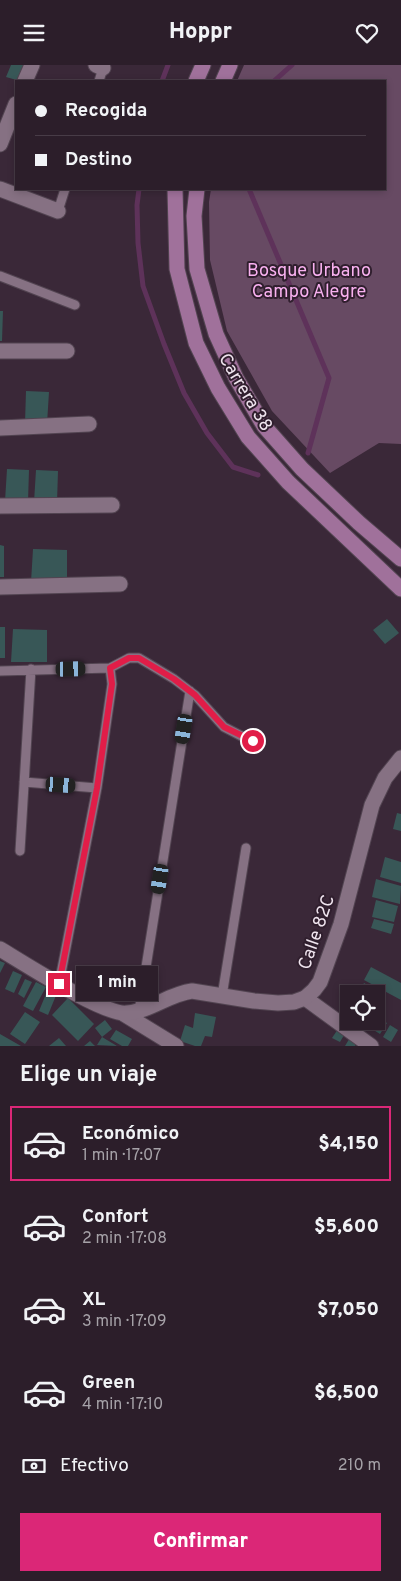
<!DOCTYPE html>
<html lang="es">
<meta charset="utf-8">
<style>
:root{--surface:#2c1e2a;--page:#342732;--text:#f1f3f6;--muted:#a6a2a8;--line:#483c47;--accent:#db2777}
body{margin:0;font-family:Overpass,sans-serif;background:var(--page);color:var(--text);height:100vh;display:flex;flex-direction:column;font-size:19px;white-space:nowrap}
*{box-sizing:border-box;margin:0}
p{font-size:16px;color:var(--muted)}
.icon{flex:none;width:28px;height:28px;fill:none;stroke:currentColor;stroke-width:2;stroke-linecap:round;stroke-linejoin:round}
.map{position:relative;height:981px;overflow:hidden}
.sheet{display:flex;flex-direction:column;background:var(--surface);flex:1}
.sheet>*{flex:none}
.guide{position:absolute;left:15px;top:15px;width:371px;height:110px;border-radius:0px;box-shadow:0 2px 8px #0003,0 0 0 1px var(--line);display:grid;align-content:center;height:110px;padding:0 20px;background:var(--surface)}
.buttons{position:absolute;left:340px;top:920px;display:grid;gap:10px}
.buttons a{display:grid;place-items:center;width:45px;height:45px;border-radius:0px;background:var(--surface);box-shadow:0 2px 8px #0003,0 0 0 1px var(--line);font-size:25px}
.end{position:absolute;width:22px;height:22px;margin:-11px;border:6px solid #e11d48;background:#fff;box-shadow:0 0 0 2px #fff}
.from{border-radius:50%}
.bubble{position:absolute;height:35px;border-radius:0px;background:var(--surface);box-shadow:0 2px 8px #0003,0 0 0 1px var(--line);font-size:16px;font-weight:800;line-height:35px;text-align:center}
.car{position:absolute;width:15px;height:30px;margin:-15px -8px;border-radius:6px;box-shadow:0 0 4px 1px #0007;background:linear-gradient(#222 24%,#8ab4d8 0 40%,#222 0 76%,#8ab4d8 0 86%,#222 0)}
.guide b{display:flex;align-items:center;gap:18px;height:48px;font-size:19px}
.guide b+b{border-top:1px solid var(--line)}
.guide i{width:12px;height:12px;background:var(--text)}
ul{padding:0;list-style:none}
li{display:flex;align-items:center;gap:15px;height:75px;margin:0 10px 8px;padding:0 10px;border:2px solid transparent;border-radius:0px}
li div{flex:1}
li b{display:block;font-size:19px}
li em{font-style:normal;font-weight:800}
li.on{border-color:var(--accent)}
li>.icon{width:45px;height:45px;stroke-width:1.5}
h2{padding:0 20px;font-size:22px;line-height:60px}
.pay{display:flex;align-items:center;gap:12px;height:55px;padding:0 20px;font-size:19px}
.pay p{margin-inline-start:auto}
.action{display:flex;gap:10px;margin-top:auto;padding:10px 20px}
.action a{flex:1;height:58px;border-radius:0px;background:var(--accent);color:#fff;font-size:20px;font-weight:800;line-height:58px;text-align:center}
header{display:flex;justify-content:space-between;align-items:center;height:65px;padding:0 20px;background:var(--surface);font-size:22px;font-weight:800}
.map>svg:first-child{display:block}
.green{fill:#674a63}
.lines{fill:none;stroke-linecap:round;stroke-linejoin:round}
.stream{stroke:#5e325a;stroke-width:5}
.building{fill:#385757}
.service-casing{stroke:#524451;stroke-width:11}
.minor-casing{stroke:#524451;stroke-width:17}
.tertiary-casing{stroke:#524451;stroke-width:17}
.secondary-casing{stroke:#524451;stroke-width:17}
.service{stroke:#867183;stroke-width:9}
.minor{stroke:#867183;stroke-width:15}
.tertiary{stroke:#867183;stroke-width:15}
.secondary{stroke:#a0719b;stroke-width:15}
.route{stroke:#e11d48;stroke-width:6}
.labels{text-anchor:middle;stroke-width:4;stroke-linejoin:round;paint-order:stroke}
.park-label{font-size:18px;fill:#f9b1f0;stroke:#301f2e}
.street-label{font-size:18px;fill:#efe4ee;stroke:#301f2e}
</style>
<header><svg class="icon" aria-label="menu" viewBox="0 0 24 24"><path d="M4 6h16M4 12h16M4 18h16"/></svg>Hoppr<svg class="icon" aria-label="heart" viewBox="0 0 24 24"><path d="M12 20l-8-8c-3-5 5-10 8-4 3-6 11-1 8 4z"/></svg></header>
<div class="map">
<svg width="401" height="981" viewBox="0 0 401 981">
<rect width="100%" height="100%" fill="#3a2838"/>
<path class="green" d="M244,0H401V379L379,378L330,408L272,346L227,266L210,195L209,137L211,124H385V16H237Z"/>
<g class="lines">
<path class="stream" d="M162,16L168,0
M274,16L292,0
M139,124L137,140L138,178L143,221L164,279L184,328L207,368L233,402L258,410
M249,124L329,313L308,388"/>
</g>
<path class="building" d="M11,0H27L20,16L6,12Z
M0,246H3L2,276H0Z
M26,326L49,327L47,359L25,358Z
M7,404L29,405L28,437L5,436Z
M36,405L58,406L57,438L34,437Z
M0,480L4,481V512H0Z
M33,484L67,485V516L31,517Z
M387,554L399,568L385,579L373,565Z
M0,562H5V593H0Z
M13,564L47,565V597H11Z
M397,748L401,749V766L393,764Z
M385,792L401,797V818L380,812Z
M376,814L401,821L400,839L372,832Z
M376,835L398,841L394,857L372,852Z
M374,854L394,859L391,869L371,863Z
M0,896L5,898L0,908Z
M371,902L401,918V935L364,915Z
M13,906L22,910L14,928L5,924Z
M25,914L32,917L24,933L18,929Z
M36,917L46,922L33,946L23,941Z
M364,918L386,931L378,944L376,943V929H358Z
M48,924L57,928L48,950L39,946Z
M68,933L94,959L78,976L52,950Z
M25,947L40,957L25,979L10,969Z
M195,948L216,952L212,972L205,971L201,981H195L180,976L185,960L193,963Z
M379,953L387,958L380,969L372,964Z
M105,955L112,964L102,972L95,963Z
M390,960L398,965L391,977L383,972Z
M340,961L347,965L340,977L332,973Z
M116,965L132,974L128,981H122L110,974Z
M0,969L21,981H0Z
M351,971L358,976L355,981H345Z
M102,972L117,981L97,980Z
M59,973L66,981H49Z
M90,976L95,981H84Z"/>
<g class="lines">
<g class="service-casing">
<path id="service" d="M99,16L103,3
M58,146L65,124
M0,211L75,240
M0,606L110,603L129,593H139L174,614L195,630L224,662L253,677
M24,717L97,723
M20,786L31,604
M59,919L97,723L112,619L110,603
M222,931L246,783
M139,946L190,626"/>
</g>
<g class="minor-casing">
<path id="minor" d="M96,0L103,3
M25,16L32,0
M0,79L16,39
M0,124L58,146
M0,286H67
M0,363L89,359
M0,441L112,440
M0,522L120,519
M305,933L371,981
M124,949L176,981"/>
</g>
<g class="tertiary-casing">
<path id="tertiary" d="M0,884C22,897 105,951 127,948C150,946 169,929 192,926L254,936L278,938L294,937L305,933L314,925L320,917L341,859L372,740L385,713L401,693"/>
</g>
<g class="secondary-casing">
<path id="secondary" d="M196,16L203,0
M223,16L230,0
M175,124L177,204L196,278L218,323L248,372L288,417L401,524
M197,124L194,151L197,204L216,269L236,313L264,361L302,404L359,458L401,494"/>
</g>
<use href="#service" class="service"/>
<use href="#minor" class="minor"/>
<use href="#tertiary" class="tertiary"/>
<use href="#secondary" class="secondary"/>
</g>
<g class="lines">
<path class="route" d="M59,919L97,723L112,619L110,603L129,593H139L174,614L195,630L224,662L253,676"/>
</g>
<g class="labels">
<g class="park-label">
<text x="309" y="211">Bosque Urbano<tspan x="309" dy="21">Campo Alegre</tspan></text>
</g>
<g class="street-label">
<text transform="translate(246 327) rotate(59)" y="6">Carrera 38</text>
<text transform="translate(316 867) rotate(-71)" y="6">Calle 82C</text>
</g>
</g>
</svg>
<div class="buttons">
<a><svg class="icon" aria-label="locate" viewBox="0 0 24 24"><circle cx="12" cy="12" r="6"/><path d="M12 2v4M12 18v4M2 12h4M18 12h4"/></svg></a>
</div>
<i class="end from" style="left:253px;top:676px"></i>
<i class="end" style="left:59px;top:919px"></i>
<div class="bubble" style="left:76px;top:901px;width:82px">1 min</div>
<i class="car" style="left:71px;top:604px;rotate:89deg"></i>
<i class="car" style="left:184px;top:664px;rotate:189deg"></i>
<i class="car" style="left:61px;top:720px;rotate:94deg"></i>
<i class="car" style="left:160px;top:814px;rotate:189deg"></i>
<div class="guide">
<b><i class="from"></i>Recogida</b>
<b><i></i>Destino</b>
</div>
</div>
<section class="sheet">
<h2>Elige un viaje</h2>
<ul>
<li class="on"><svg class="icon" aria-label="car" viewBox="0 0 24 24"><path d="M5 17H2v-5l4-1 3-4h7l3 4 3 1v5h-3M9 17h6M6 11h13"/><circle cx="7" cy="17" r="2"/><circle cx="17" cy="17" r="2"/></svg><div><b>Económico</b><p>1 min · 17:07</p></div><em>$4,150</em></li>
<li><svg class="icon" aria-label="car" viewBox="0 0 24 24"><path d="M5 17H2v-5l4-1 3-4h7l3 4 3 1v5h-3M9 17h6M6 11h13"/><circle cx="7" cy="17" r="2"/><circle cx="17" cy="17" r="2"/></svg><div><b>Confort</b><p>2 min · 17:08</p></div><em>$5,600</em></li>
<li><svg class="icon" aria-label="car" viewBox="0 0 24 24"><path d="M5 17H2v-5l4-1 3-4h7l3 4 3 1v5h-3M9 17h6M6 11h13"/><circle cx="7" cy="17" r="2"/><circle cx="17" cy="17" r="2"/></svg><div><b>XL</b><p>3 min · 17:09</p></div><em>$7,050</em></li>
<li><svg class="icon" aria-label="car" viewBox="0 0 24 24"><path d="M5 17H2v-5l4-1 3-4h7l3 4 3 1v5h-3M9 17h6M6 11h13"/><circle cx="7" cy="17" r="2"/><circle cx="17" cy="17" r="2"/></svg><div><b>Green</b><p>4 min · 17:10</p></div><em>$6,500</em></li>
</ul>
<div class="pay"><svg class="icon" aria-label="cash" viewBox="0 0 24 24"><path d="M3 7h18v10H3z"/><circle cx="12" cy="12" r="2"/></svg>Efectivo<p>210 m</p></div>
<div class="action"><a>Confirmar</a></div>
</section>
